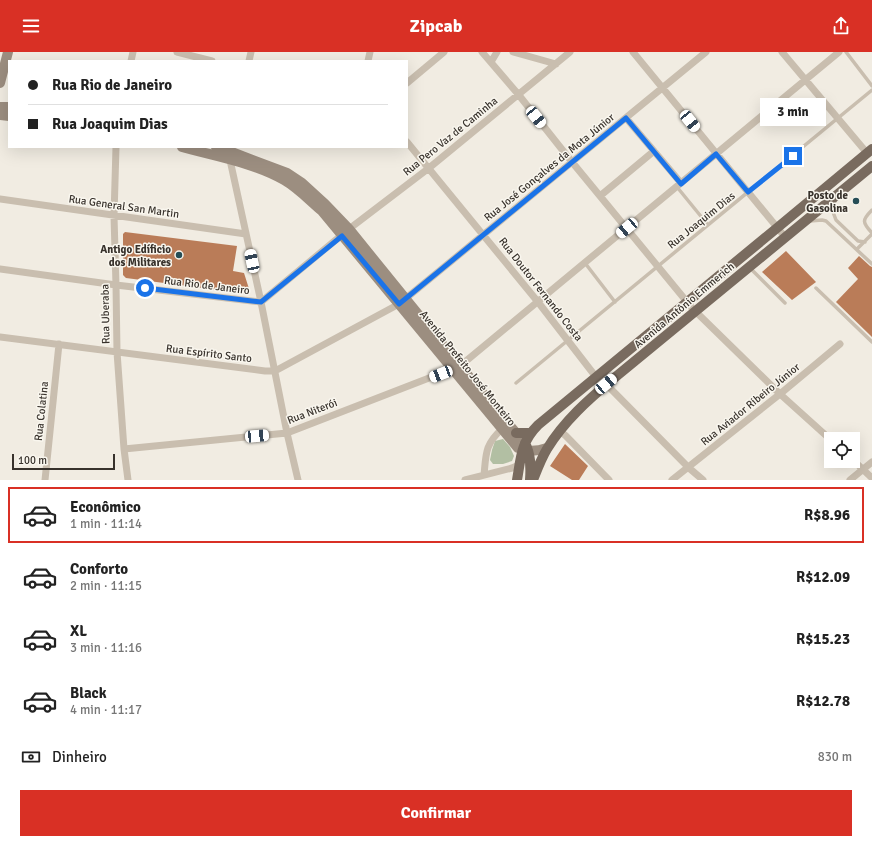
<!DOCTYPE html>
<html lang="pt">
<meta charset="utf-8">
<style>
:root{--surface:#fff;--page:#f2f2f2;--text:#222;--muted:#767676;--line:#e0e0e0;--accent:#d93025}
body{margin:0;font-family:Signika,sans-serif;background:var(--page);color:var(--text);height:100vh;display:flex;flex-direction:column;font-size:15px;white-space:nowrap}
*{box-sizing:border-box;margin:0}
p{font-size:13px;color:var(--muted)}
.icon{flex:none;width:22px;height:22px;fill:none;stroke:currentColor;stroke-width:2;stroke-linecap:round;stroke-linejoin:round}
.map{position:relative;height:428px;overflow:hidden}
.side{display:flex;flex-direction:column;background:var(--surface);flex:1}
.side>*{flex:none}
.hud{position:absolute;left:8px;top:8px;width:400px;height:88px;border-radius:0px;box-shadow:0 4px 16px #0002;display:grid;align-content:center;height:88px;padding:0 20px;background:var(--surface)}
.controls{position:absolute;left:824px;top:380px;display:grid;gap:8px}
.controls a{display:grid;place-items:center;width:36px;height:36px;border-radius:0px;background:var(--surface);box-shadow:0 4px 16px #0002;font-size:20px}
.scale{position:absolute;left:12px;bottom:10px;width:103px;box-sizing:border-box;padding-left:4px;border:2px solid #38322c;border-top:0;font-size:11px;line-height:14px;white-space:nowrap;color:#38322c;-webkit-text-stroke:3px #f9f6ee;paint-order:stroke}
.end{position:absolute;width:18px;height:18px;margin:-9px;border:5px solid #1a73e8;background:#fff;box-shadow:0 0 0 2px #fff}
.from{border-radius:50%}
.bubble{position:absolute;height:28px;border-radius:0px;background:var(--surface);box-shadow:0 4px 16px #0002;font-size:13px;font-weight:700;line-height:28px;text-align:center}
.car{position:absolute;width:12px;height:24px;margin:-12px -6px;border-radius:5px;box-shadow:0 0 3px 1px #0007;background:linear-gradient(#fff 24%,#345 0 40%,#fff 0 76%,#345 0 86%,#fff 0)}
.hud b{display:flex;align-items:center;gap:14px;height:38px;font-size:15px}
.hud b+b{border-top:1px solid var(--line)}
.hud i{width:10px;height:10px;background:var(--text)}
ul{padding:7px 0 0;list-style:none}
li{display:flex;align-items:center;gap:12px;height:56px;margin:0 8px 6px;padding:0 12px;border:2px solid transparent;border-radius:0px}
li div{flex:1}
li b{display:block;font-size:15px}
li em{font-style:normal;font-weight:700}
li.active{border-color:var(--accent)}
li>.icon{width:36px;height:36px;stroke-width:1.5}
.pay{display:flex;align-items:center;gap:10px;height:44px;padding:0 20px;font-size:15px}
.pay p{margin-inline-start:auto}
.button{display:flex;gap:8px;margin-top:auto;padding:8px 20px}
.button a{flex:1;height:46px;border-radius:0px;background:var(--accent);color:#fff;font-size:16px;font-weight:700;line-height:46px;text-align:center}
header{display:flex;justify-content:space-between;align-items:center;height:52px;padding:0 20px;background:var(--accent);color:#fff;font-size:18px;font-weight:700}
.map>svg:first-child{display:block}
.green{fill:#b2bfa3}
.building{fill:#ba7c58}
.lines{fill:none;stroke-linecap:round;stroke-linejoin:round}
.lane{stroke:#c9beaf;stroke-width:3.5}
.street{stroke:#c9beaf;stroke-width:7}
.secondary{stroke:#9c8e80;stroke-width:10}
.primary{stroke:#796b5f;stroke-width:10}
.route{stroke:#1a73e8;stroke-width:5}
.poi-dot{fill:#254d56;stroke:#f9f6ee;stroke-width:1.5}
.labels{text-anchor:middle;stroke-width:3;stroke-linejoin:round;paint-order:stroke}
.street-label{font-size:11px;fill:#38322c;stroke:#f9f6ee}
.poi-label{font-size:11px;font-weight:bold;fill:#38322c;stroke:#f9f6ee;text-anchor:end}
</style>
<header><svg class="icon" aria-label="menu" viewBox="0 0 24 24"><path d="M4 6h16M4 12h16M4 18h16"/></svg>Zipcab<svg class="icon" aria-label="share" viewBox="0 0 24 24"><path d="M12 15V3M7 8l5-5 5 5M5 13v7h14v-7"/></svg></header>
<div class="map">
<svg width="872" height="428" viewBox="0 0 872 428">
<rect width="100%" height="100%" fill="#f1ece2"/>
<path class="green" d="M503,387L510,395L514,404L512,409L503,412H493L490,408L492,398L495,389Z"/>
<path class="building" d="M125,180L237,194L233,219L244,221L250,240L248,242L126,226L123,223V182Z
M786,199L816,230L792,248L762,220Z
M859,204L870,214L872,215V285L836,250L858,227L848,216Z
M565,392L588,414L579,428H572L550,414Z"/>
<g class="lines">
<path class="lane" d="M846,0L872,34
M677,135L708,173
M835,149L833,154V160L836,168L858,189L865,190
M872,158C862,168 862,170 872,181
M810,169L822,168L826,169L872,212
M857,197L872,182
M585,211L615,250
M750,216L785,251
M816,236L872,290
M516,331L872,38"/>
<path class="street" d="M177,0L212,9
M482,0L518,42L572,110L692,256L780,342L831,388
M513,0L556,12
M633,0L785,185
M782,0L867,101
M131,9L133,0
M249,9L251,0
M368,9L370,0
M491,10L497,0
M407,31L444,0
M626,66L681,131
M407,90L538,250L596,325
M116,95L114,164L116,233L117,300L124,397L128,428
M230,103V108L261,250L287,381L298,428
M600,144L654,99
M0,147L246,182
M0,217L116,233L261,250L349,177L429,116L570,0
M0,285L265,319H275L399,252L706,0
M606,332L689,416L703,428
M560,379L566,384L609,428
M124,397L287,381L460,314L839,0
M853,408L872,426
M484,423C486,402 485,392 502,377
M45,428L59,292
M465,428L512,416L519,413
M672,428L780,342L840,292
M850,428L872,410"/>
<path class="secondary" d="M0,31L8,0
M0,55H9
M0,63L9,64
M182,95C214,104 255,111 284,128C298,136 310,149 322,159L518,396C527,400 538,399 547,396
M216,95L229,99L287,121L302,131L325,152L349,177L460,314L516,381L525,391"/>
<path class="primary" d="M516,381H530
M525,391C531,403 531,415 530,428
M517,428C521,405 521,390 538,373L777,176L872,97
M533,428C537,418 541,407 547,397C564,369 589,347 613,327L872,114"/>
</g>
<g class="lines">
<path class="route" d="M145,236L261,250L342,184L399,252L626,66L681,132L716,102L748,140L793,104"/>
</g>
<g class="poi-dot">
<circle cx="856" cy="149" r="4"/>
<circle cx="179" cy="203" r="4"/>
</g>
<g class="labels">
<g class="street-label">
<text transform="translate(450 84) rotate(-39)" y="4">Rua Pero Vaz de Caminha</text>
<text transform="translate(549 115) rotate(-39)" y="4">Rua José Gonçalves da Mota Júnior</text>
<text transform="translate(124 154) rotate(8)" y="4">Rua General San Martin</text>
<text transform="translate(701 168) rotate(-39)" y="4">Rua Joaquim Dias</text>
<text transform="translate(207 233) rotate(7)" y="4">Rua Rio de Janeiro</text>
<text transform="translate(541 237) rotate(52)" y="4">Rua Doutor Fernando Costa</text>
<text transform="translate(684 253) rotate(-40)" y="4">Avenida Antônio Emmerich</text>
<text transform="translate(105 262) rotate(-91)" y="4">Rua Uberaba</text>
<text transform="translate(209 301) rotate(7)" y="4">Rua Espírito Santo</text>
<text transform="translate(468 316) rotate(51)" y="4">Avenida Prefeito José Monteiro</text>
<text transform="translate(750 352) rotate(-39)" y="4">Rua Aviador Ribeiro Júnior</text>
<text transform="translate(41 359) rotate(-84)" y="4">Rua Colatina</text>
<text transform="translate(312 359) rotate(-21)" y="4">Rua Niterói</text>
</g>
<g class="poi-label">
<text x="848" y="147">Posto de<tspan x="848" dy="13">Gasolina</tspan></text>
<text x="171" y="201">Antigo Edíficio<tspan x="171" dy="13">dos Militares</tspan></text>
</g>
</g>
</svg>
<div class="controls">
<a><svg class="icon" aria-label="locate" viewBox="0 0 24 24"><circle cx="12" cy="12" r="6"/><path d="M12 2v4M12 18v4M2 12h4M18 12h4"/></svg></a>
</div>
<div class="scale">100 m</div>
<i class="end from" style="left:145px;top:236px"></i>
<i class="end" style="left:793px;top:104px"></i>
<div class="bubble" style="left:760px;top:46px;width:66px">3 min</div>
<i class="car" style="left:536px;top:65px;rotate:141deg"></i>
<i class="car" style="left:690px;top:69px;rotate:141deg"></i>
<i class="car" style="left:627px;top:176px;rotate:230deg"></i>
<i class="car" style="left:252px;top:209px;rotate:348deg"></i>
<i class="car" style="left:441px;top:322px;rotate:249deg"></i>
<i class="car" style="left:606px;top:332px;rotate:50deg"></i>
<i class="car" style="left:257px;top:384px;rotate:85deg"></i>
<div class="hud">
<b><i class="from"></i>Rua Rio de Janeiro</b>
<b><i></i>Rua Joaquim Dias</b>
</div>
</div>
<section class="side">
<ul>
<li class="active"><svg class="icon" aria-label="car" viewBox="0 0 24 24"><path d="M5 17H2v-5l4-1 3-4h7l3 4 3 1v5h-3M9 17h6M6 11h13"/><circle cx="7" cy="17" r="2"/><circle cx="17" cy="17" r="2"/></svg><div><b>Econômico</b><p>1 min · 11:14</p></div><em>R$8.96</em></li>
<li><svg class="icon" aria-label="car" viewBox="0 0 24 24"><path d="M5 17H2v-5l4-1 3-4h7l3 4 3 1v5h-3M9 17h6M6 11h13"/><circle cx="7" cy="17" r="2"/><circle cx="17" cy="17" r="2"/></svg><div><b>Conforto</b><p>2 min · 11:15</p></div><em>R$12.09</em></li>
<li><svg class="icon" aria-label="car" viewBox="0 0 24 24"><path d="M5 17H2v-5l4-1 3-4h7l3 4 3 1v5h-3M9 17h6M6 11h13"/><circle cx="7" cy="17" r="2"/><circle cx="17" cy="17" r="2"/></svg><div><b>XL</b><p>3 min · 11:16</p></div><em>R$15.23</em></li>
<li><svg class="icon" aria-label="car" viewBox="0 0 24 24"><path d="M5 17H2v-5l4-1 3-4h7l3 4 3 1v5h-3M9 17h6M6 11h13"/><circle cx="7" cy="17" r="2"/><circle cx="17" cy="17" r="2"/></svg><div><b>Black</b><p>4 min · 11:17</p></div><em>R$12.78</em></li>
</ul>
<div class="pay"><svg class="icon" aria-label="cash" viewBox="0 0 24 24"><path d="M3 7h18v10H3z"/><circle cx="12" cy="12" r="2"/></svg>Dinheiro<p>830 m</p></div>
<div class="button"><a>Confirmar</a></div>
</section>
